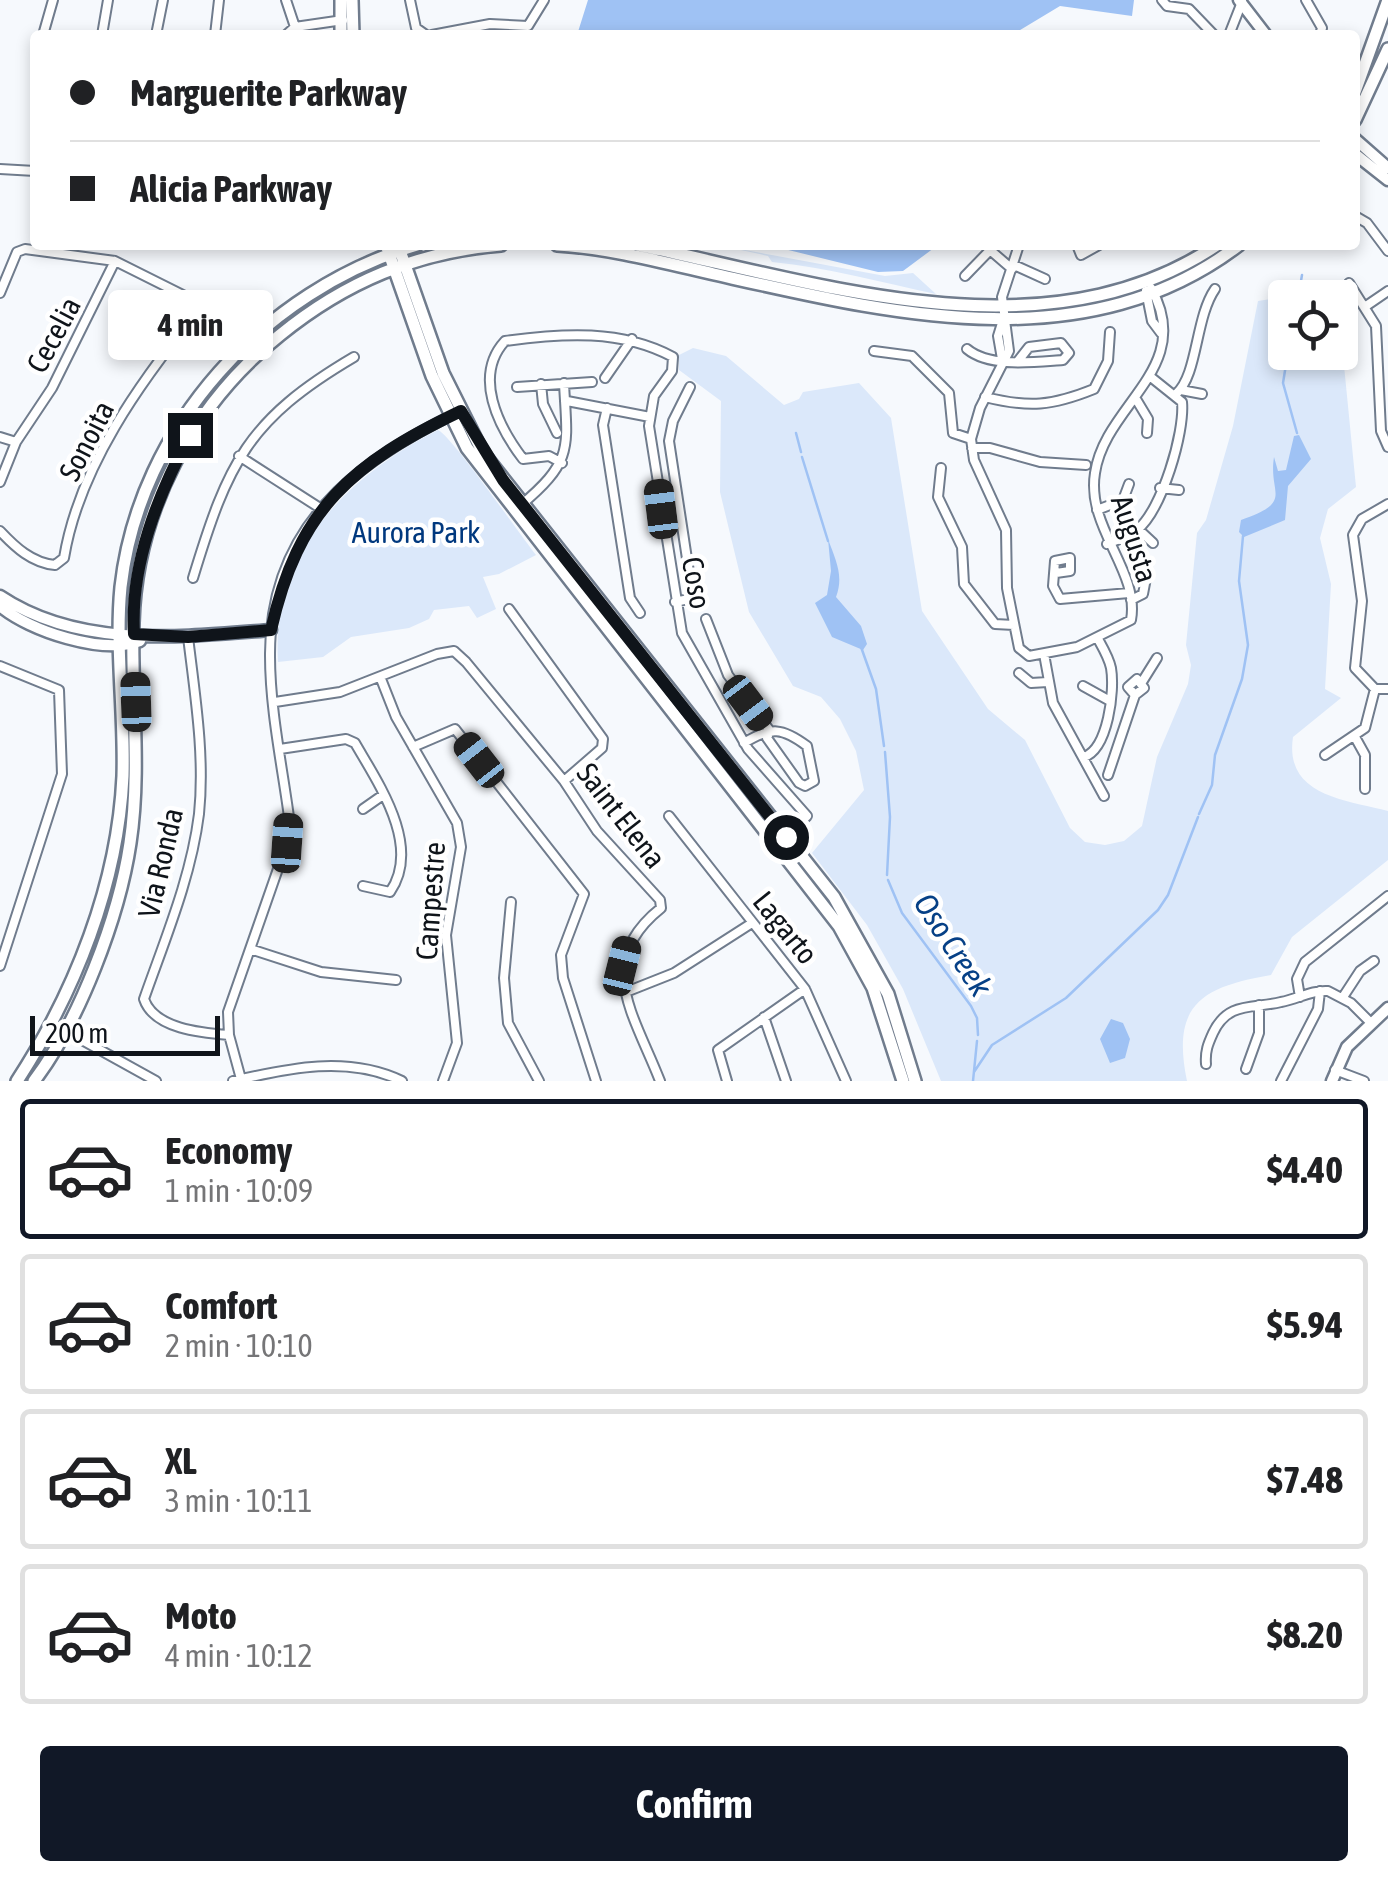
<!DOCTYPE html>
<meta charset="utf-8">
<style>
:root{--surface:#fff;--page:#f2f2f2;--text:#202124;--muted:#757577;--line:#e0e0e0;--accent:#111827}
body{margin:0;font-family:"Asap Condensed",sans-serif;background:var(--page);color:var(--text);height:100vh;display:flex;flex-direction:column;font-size:38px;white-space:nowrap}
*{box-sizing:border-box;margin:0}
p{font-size:32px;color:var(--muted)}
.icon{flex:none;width:55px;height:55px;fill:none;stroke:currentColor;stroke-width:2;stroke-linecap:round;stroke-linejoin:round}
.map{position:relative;height:1081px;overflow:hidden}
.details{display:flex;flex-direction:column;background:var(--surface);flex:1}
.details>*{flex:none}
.guide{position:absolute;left:30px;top:30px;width:1330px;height:220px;border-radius:10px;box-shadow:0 5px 15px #0003;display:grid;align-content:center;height:220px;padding:0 40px;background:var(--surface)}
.tools{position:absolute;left:1268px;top:280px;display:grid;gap:20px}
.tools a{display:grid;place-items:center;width:90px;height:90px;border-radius:10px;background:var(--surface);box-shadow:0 5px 15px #0003;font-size:50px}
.scale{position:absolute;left:30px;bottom:25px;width:190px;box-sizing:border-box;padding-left:10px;border:5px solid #0f141a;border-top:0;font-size:28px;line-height:35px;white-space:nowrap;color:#0f141a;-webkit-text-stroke:8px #fff;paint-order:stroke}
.end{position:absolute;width:45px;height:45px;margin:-22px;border:12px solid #0f141a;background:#fff;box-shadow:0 0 0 5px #fff}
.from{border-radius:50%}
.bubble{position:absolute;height:70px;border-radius:10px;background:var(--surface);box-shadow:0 5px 15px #0003;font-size:32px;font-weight:700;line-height:70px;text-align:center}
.car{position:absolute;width:30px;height:60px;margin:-30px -15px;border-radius:12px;box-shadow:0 0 8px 2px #0007;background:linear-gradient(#222 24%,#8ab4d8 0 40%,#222 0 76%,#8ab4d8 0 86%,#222 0)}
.guide b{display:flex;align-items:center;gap:35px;height:95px;font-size:38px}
.guide b+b{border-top:2px solid var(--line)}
.guide i{width:25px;height:25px;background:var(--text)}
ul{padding:18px 0 0;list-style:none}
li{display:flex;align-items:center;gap:30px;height:140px;margin:0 20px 15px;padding:0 20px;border:5px solid var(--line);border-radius:10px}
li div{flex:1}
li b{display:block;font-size:38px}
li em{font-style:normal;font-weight:700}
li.current{border-color:var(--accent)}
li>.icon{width:90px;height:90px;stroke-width:1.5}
.action{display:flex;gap:20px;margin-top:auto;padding:20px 40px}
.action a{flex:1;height:115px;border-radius:10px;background:var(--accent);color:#fff;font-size:40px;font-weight:700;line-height:115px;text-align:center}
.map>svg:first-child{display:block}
.green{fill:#dbe8fa}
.water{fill:#9fc2f4}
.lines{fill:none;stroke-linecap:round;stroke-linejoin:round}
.stream{stroke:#9fc2f4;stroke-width:2.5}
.street-casing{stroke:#707c8d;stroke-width:12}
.secondary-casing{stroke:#707c8d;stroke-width:15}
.primary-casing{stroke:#707c8d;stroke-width:16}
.street{stroke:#fff;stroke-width:8}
.secondary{stroke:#fff;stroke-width:10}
.primary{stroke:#fff;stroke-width:11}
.route{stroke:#0f141a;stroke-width:12}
.labels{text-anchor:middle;stroke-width:9;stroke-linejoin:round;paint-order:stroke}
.street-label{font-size:30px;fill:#0f141a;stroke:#fff}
.park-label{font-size:30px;fill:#00387e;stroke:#fff}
.water-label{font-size:32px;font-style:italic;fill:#064086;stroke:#fff}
</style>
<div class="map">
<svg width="1388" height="1081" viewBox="0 0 1388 1081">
<rect width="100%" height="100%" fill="#f6f9fd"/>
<path class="green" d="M718,245L885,276L913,273L936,294C880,282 829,268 772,262L768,256Z
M1294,295L1327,297L1285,298V352H1340V325L1356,487L1328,509L1320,538L1331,584L1325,689L1341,698L1293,737C1284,796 1346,800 1388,811V860L1292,937L1271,975C1202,987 1171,1004 1187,1081H941L903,989L867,925L812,853L864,790L856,751L840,719L821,697L793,686L749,612L720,492L721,401L679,370V355L693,348L726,356L784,405L799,399L803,392L859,383L891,418L922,611L988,709L1025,740L1070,828L1085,842L1105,845L1124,841L1142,826L1157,757L1188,684L1191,665L1186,645L1197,533L1206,520L1233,426L1258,301Z
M438,430C451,435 520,535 536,555L499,574L483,577L496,609L477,618L469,606L434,610L429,619L409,628L351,637L323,657L278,662C271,551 347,476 438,430Z"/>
<path class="water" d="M588,0H1134L1132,16L1060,6L1012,35H577Z
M768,245H938L903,271L878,272Z
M1299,435L1311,459L1288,486L1285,520L1244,537L1239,532L1241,520C1295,501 1268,495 1274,457L1278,471L1286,470L1294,436Z
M828,539C836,561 844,576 836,597L861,626L867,644L863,650L832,637L815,603L827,595L831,571Z
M1111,1019L1123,1023L1130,1039L1125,1058L1110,1063L1100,1039Z"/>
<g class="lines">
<path class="stream" d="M1298,298L1302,275
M1288,352L1283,383L1297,433
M796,433L801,452
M802,457L828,541
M861,647L876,689L884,746
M885,752L890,817L887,875
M1199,814L1212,785L1215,755L1242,679L1248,645L1239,581L1243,536
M888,880L902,913L971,1006L977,1018L978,1035
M974,1072L992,1045L1066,998L1158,910L1168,895L1198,817
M973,1081L977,1041"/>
<g class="street-casing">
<path id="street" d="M286,0L295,27
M410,0L416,28L426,35
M1162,0L1167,6L1189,9L1214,35
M1306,0L1322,28L1320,35
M43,35L53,0
M102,35L108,0
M156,35L163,0
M215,35L219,0
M286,35L295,27L343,20
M432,35L490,24L528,26L544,0
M1229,35L1242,2
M0,169L35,171
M1355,216L1367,223L1388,251
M1019,245L1002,297L1009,351L980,408L971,439L974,460L1006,530L1007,588L1019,648L1029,656L1077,647L1131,620C1140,571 1086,528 1095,473C1105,404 1196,368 1151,288
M1077,245L1081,255L1099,245
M990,250L1012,269
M1014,265L1045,279
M965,276L995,245
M1349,283L1376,326L1381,431L1388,447
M1146,291L1152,321L1161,333
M0,293L17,252L25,249L115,261L197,302V312C140,382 79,467 64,558L55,565C32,563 15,547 0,531
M1366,306L1388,291
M967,349C990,368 1034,362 1063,360L1069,353L1061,343L1029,347L1018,361
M874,351L912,356L949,393L953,433L971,439
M1002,359L998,336L1003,320
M605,378L632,339
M541,384L543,404L557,433
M517,387L592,382
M1181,390L1202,394
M1176,394C1198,375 1195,318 1215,289
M985,397C1029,408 1052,406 1094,389L1108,361L1110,332
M1136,399L1148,419L1147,433
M567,401L650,417
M607,408L603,425L630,598L640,613
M0,437L16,442
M972,448H990L1040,462L1086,465
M239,456L320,508
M562,463L549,456L523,459C498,426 473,376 505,341C563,333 621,329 673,357L672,371L654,396L649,426L682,633L748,749L807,816L777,844
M941,468L938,497L962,547L964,584L995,624L1014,625
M0,482L16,442L52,388L115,261
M1160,488L1179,490
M1388,504L1362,519L1353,535L1362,601L1355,668L1375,689H1388
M521,505C575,460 567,446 564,383
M1097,510L1123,500L1129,484
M1138,529L1153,543
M1107,544C1117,540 1129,536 1137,530C1162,510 1185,432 1182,402L1152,378
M1056,573L1070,571V558L1055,561L1053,586L1060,599L1129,593
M193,578C228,463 247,420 354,357
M1131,600L1143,594L1147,573
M675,602L693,598L669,441L673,421L690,387
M509,609L603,739L602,748L564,781
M706,619L728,675L770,731L767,738L799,783L805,786L814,781L807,746C783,728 771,726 744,743
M188,637C195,695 205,756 199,814C191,878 165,939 144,999C154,1029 202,1033 229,1035
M1044,654L1053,703L1104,796
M0,666L59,690L62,774L0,966
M1019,673L1031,683L1048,682
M381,679L396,717L457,823L461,847L446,935L457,1043L443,1081
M1142,682L1157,658
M1083,686L1110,701
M275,702L340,692L437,654L454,651L466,662L564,781L597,831L660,900L661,908C593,962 634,1014 660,1081
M1355,737L1365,755V789
M413,747L455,729L584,894L561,955L563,978L596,1081
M280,749L346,739L355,743C378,783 422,846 390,892L363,886
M1325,755L1365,728L1375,689
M1084,757C1108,749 1115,691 1111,668C1109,658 1103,648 1098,639
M1108,775L1135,695L1144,688L1137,679L1128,687L1135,695
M363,809L383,795
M669,816L805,989L846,1081
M511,902L504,978L508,1023L539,1081
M250,949L321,972L396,980
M626,992L674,973L752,923
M1300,997L1297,979L1305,962L1388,896
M1343,997L1360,971L1374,961
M764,1017L786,1081
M64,1030L156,1081
M1206,1064C1205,1051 1208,1044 1213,1033C1228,1001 1253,1009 1281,1002C1298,999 1311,990 1328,991L1351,1003L1371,1023
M1246,1069L1259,1033V1005
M1335,1070L1364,1081
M241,1079L229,1035L228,1012L287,843L289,817C282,765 270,709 270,656C269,527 355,461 461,411
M233,1081C289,1068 348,1055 402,1081
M727,1081L718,1050L805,989
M1281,1081L1318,1009L1320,991"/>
</g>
<g class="secondary-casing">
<path id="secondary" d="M1239,0L1266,35
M1355,139L1388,168
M1355,154L1388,180
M0,596C79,649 181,637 271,630
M0,606C29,631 103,655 140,641
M1332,1081L1347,1047L1388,1008"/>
</g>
<g class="primary-casing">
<path id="primary" d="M341,0V35
M352,0L353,35
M1355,92L1388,0
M1355,120L1388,49
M386,245L432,376L467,448L839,926L873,988L903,1081
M398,245L443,373L483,453L834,897L888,994L915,1081
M557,245C610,248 662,262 714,274C888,313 1084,363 1239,245
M638,245C824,284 1045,360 1217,245
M17,1081C75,992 118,884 123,776C125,713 115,649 121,587C139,426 265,290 417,245
M34,1081C79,1022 119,917 130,843C141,771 131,696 133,623C136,511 193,404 280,335C345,282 416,252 501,245"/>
</g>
<use href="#street" class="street"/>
<use href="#secondary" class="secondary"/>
<use href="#primary" class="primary"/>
</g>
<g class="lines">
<path class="route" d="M190,435C158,495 130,564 134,634L188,637L271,630C298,509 352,463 461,411L503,480L786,837"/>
</g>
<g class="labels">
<g class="street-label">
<text transform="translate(54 335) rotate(-62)" y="10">Cecelia</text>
<text transform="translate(87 441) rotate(-63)" y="10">Sonoita</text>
<text transform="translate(1134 539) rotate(72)" y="10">Augusta</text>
<text transform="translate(696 583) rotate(80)" y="10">Coso</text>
<text transform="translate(621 816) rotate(52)" y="10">Saint Elena</text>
<text transform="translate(161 863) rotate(-77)" y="10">Via Ronda</text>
<text transform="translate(431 901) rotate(-86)" y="10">Campestre</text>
<text transform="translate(785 928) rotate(51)" y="10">Lagarto</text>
</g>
<g class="park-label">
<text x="416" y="543">Aurora Park</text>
</g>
<g class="water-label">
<text transform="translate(953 945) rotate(57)" y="11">Oso Creek</text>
</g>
</g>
</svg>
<div class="tools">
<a><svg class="icon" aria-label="locate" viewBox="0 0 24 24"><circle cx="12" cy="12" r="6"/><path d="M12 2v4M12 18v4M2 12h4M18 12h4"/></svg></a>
</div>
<div class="scale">200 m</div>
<i class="end from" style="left:786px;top:837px"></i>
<i class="end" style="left:190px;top:435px"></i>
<div class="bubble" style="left:108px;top:290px;width:165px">4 min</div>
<i class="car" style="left:661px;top:509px;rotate:353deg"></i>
<i class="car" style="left:136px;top:702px;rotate:358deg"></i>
<i class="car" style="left:748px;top:703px;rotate:143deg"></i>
<i class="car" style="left:479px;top:760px;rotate:322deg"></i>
<i class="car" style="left:287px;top:843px;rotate:4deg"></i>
<i class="car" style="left:622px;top:966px;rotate:14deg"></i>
<div class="guide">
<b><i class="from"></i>Marguerite Parkway</b>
<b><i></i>Alicia Parkway</b>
</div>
</div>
<section class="details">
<ul>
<li class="current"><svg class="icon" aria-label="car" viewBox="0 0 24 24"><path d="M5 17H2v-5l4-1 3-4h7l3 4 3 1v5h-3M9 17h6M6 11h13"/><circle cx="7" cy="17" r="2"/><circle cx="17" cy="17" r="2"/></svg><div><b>Economy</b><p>1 min · 10:09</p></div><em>$4.40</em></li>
<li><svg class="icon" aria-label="car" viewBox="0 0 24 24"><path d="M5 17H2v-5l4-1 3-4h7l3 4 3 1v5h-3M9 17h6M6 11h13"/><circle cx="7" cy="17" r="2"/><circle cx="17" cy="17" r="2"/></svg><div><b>Comfort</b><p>2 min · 10:10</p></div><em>$5.94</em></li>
<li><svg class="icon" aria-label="car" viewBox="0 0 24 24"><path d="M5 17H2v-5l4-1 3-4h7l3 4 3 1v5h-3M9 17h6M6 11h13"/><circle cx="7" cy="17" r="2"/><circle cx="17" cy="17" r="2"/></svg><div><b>XL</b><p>3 min · 10:11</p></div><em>$7.48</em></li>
<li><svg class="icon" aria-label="car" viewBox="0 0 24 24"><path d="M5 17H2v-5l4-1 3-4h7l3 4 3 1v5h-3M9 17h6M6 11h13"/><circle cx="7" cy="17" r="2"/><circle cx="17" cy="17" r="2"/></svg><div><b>Moto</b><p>4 min · 10:12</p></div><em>$8.20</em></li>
</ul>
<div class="action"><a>Confirm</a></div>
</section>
